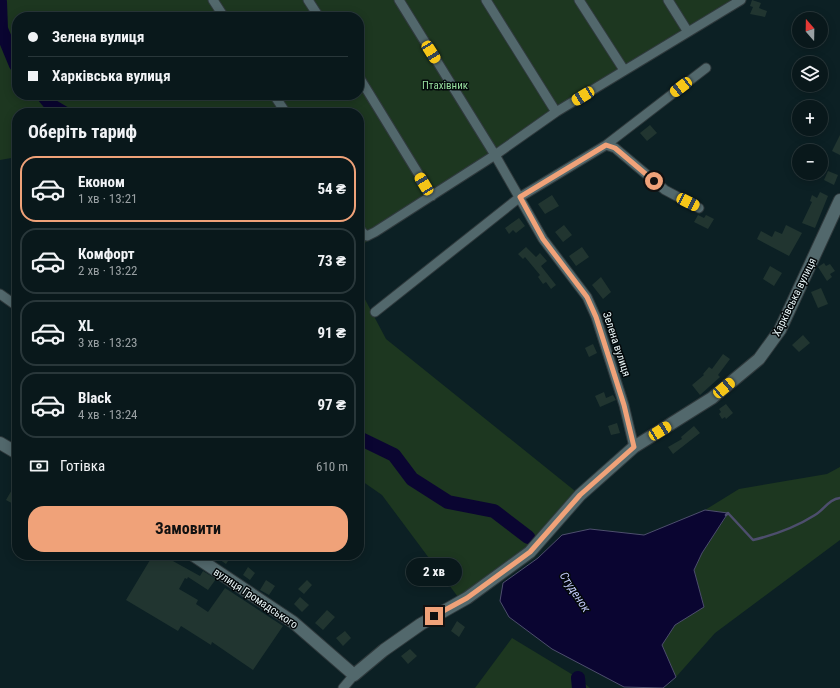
<!DOCTYPE html>
<html lang="uk">
<meta charset="utf-8">
<style>
:root{--surface:#09181b;--page:#172528;--text:#f1f3f6;--muted:#99a0a3;--line:#29373a;--accent:#f0a279}
body{margin:0;font-family:"Roboto Condensed",sans-serif;background:var(--page);color:var(--text);height:100vh;display:flex;flex-direction:column;font-size:15px;white-space:nowrap}
*{box-sizing:border-box;margin:0}
p{font-size:13px;color:var(--muted)}
.icon{flex:none;width:22px;height:22px;fill:none;stroke:currentColor;stroke-width:2;stroke-linecap:round;stroke-linejoin:round}
.map{position:relative;flex:1;overflow:hidden}
.panel{position:absolute;left:12px;top:108px;width:352px;height:452px;display:flex;flex-direction:column;background:var(--surface);border-radius:16px;box-shadow:0 2px 10px #0003,0 0 0 1px var(--line)}
.panel>*{flex:none}
.banner{position:absolute;left:12px;top:12px;width:352px;height:88px;border-radius:16px;box-shadow:0 2px 10px #0003,0 0 0 1px var(--line);display:grid;align-content:center;height:88px;padding:0 16px;background:var(--surface)}
.needle{width:26px;rotate:340deg}
.fabs{position:absolute;left:792px;top:12px;display:grid;gap:8px}
.fabs a{display:grid;place-items:center;width:36px;height:36px;border-radius:50%;background:var(--surface);box-shadow:0 2px 10px #0003,0 0 0 1px var(--line);font-size:20px}
.end{position:absolute;width:18px;height:18px;margin:-9px;border:5px solid #f0a279;background:#111;box-shadow:0 0 0 2px #111}
.from{border-radius:50%}
.bubble{position:absolute;height:28px;border-radius:14px;background:var(--surface);box-shadow:0 2px 10px #0003,0 0 0 1px var(--line);font-size:13px;font-weight:700;line-height:28px;text-align:center}
.car{position:absolute;width:12px;height:24px;margin:-12px -6px;border-radius:5px;box-shadow:0 0 3px 1px #0007;background:linear-gradient(#f5c518 24%,#345 0 40%,#f5c518 0 76%,#345 0 86%,#f5c518 0)}
.banner b{display:flex;align-items:center;gap:14px;height:38px;font-size:15px}
.banner b+b{border-top:1px solid var(--line)}
.banner i{width:10px;height:10px;background:var(--text)}
ul{padding:0;list-style:none}
li{display:flex;align-items:center;gap:12px;height:66px;margin:0 8px 6px;padding:0 8px;border:2px solid var(--line);border-radius:16px}
li div{flex:1}
li b{display:block;font-size:15px}
li em{font-style:normal;font-weight:700}
li.current{border-color:var(--accent)}
li>.icon{width:36px;height:36px;stroke-width:1.5}
h2{padding:0 16px;font-size:18px;line-height:48px}
.pay{display:flex;align-items:center;gap:10px;height:44px;padding:0 16px;font-size:15px}
.pay p{margin-inline-start:auto}
.action{display:flex;gap:8px;margin-top:auto;padding:8px 16px}
.action a{flex:1;height:46px;border-radius:16px;background:var(--accent);color:#111;font-size:16px;font-weight:700;line-height:46px;text-align:center}
.map>svg:first-child{display:block}
.green{fill:#1d3720;fill-rule:evenodd}
.water{fill:#0a0531;stroke:#4d4e6d}
.lines{fill:none;stroke-linecap:round;stroke-linejoin:round}
.stream{stroke:#4d4e6d;stroke-width:2.5}
.river{stroke:#0a0531;stroke-width:14}
.building{fill:#213530}
.street-casing{stroke:#2f393c;stroke-width:11}
.secondary-casing{stroke:#2f393c;stroke-width:14}
.street{stroke:#52686c;stroke-width:9}
.secondary{stroke:#52686c;stroke-width:12}
.route{stroke:#f0a279;stroke-width:5}
.labels{text-anchor:middle;stroke-width:3;stroke-linejoin:round;paint-order:stroke}
.park-label{font-size:11px;fill:#97de9e;stroke:#03080a}
.street-label{font-size:11px;fill:#eaf7f9;stroke:#03080a}
.water-label{font-size:12px;font-style:italic;fill:#c2cafa;stroke:#03080a}
</style>
<div class="map">
<svg width="840" height="688" viewBox="0 0 840 688">
<rect width="100%" height="100%" fill="#0c2024"/>
<path class="green" d="M0,0H741L549,118L359,247V113H17V157L0,160ZM17,17H359V95H17Z
M359,288L386,339L580,495L530,552L461,601L382,495L359,479Z
M840,467V540L715,633L676,677L662,645L675,625L704,606L694,570L702,553L728,514L705,510L739,489L827,474Z
M512,638L578,678L590,688H475Z"/>
<path class="water" d="M705,510L728,513L702,553L694,570L704,607L675,625L662,645L676,677L663,688L624,687L552,649L509,617L500,601L503,583L538,558L562,535L590,529L644,535Z"/>
<g class="lines">
<path class="stream" d="M726,515L728,513L753,540C774,535 796,527 815,515C824,510 829,499 840,498"/>
<path class="river" d="M0,2L1,29L16,65
M43,95L52,106L64,113
M359,438L394,455L412,479L448,502L494,511L528,537
M578,678L579,688"/>
</g>
<path class="building" d="M752,0L761,3L759,8L767,11L765,17L750,14L753,7L750,6Z
M650,125L657,133L647,141L640,133Z
M840,135V155L832,151Z
M828,171L838,175L834,185L824,180Z
M820,192L828,196L815,228L802,223L812,202L810,201L812,195L817,198Z
M552,195L559,206L545,214L538,204Z
M698,215L704,218L706,215L714,219L708,229L694,222Z
M519,218L525,226L516,233L513,230L509,234L505,228Z
M564,225L572,235L563,242L555,232Z
M786,225L802,233L789,256L757,239L761,231L772,237L775,231L782,234Z
M526,247L536,257L540,253L547,261L541,266L556,285L551,289L546,282L543,284L538,277L540,275L525,257L523,259L518,254Z
M582,247L589,257L576,266L569,256Z
M824,263L826,266L830,264L835,271L830,274L832,277L827,281L818,267Z
M770,266L782,273L774,286L763,279Z
M601,277L611,292L603,299L592,285Z
M821,288L828,304L818,308L811,292Z
M803,335L810,343L799,352L792,345Z
M593,344L597,353L589,357L585,348Z
M723,354L730,359L718,375L720,377L700,395L692,385L704,375L703,374L709,367L712,369Z
M604,392L606,398L613,395L616,400L600,407L595,396Z
M726,404L733,413L726,419L725,417L722,419L719,414L721,412L719,409Z
M617,423L620,433L611,435L608,426Z
M694,426L700,433L673,454L668,447L682,439L681,437Z
M17,481V506L6,500Z
M153,555H162L200,576L203,571L216,579L208,590L188,577L187,579L185,578L179,589L198,600L196,604L208,612L225,588L283,626L253,670L212,642L211,645L181,626L178,631L126,600Z
M213,555H232L226,564Z
M248,567L255,573L250,580L243,575Z
M266,580L275,586L269,595L260,590Z
M307,580L312,585L304,594L298,589Z
M300,597L309,605L302,612L294,604Z
M327,610L335,617L323,630L315,623Z
M457,621L465,627L459,637L451,631Z
M345,631L351,638L343,646L336,638Z
M410,649L417,656L408,664L401,656Z"/>
<g class="lines">
<g class="street-casing">
<path id="street" d="M213,0L224,17
M308,0L319,17
M399,0L495,155L543,239L587,297L596,317L624,405L634,447
M486,0L556,112
M579,0L624,70
M668,0L688,32
M359,77L432,196
M274,95L286,113
M606,145L706,68
M359,228L363,233L367,236L375,232L495,155L556,112L741,0
M0,294L17,306
M375,312L520,197L606,145L615,148L665,190L699,208
M343,688L354,675"/>
</g>
<g class="secondary-casing">
<path id="secondary" d="M0,443L17,453
M193,555L293,622L354,675L384,650L421,624L467,598L530,552L580,495L634,447L712,398L759,359L780,330L840,200"/>
</g>
<use href="#street" class="street"/>
<use href="#secondary" class="secondary"/>
</g>
<g class="lines">
<path class="route" d="M434,616L467,598L530,552L580,495L634,447L624,405L596,317L587,297L543,239L520,197L606,145L615,148L654,181"/>
</g>
<g class="labels">
<g class="park-label">
<text x="445" y="89">Птахівник</text>
</g>
<g class="street-label">
<text transform="translate(794 297) rotate(-64)" y="4">Харківська вулиця</text>
<text transform="translate(617 344) rotate(72)" y="4">Зелена вулиця</text>
<text transform="translate(256 598) rotate(34)" y="4">вулиця Громадського</text>
</g>
<g class="water-label">
<text transform="translate(575 592) rotate(57)" y="4">Студенок</text>
</g>
</g>
</svg>
<div class="fabs">
<a><svg class="needle" viewBox="-14 -14 28 28"><path d="M0-13l5 13h-10z" fill="#e53935"/><path d="M0 13l5-13h-10z" fill="#99a0a3"/></svg></a>
<a><svg class="icon" aria-label="layers" viewBox="0 0 24 24"><path d="M12 4l9 5-9 5-9-5zM3 14l9 5 9-5"/></svg></a>
<a>+</a>
<a>−</a>
</div>
<i class="end from" style="left:654px;top:181px"></i>
<i class="end" style="left:434px;top:616px"></i>
<div class="bubble" style="left:406px;top:558px;width:56px">2 хв</div>
<i class="car" style="left:431px;top:52px;rotate:148deg"></i>
<i class="car" style="left:681px;top:87px;rotate:232deg"></i>
<i class="car" style="left:583px;top:96px;rotate:238deg"></i>
<i class="car" style="left:424px;top:184px;rotate:329deg"></i>
<i class="car" style="left:688px;top:202px;rotate:117deg"></i>
<i class="car" style="left:724px;top:388px;rotate:50deg"></i>
<i class="car" style="left:660px;top:431px;rotate:58deg"></i>
<div class="banner">
<b><i class="from"></i>Зелена вулиця</b>
<b><i></i>Харківська вулиця</b>
</div>
<section class="panel">
<h2>Оберіть тариф</h2>
<ul>
<li class="current"><svg class="icon" aria-label="car" viewBox="0 0 24 24"><path d="M5 17H2v-5l4-1 3-4h7l3 4 3 1v5h-3M9 17h6M6 11h13"/><circle cx="7" cy="17" r="2"/><circle cx="17" cy="17" r="2"/></svg><div><b>Економ</b><p>1 хв · 13:21</p></div><em>54 ₴</em></li>
<li><svg class="icon" aria-label="car" viewBox="0 0 24 24"><path d="M5 17H2v-5l4-1 3-4h7l3 4 3 1v5h-3M9 17h6M6 11h13"/><circle cx="7" cy="17" r="2"/><circle cx="17" cy="17" r="2"/></svg><div><b>Комфорт</b><p>2 хв · 13:22</p></div><em>73 ₴</em></li>
<li><svg class="icon" aria-label="car" viewBox="0 0 24 24"><path d="M5 17H2v-5l4-1 3-4h7l3 4 3 1v5h-3M9 17h6M6 11h13"/><circle cx="7" cy="17" r="2"/><circle cx="17" cy="17" r="2"/></svg><div><b>XL</b><p>3 хв · 13:23</p></div><em>91 ₴</em></li>
<li><svg class="icon" aria-label="car" viewBox="0 0 24 24"><path d="M5 17H2v-5l4-1 3-4h7l3 4 3 1v5h-3M9 17h6M6 11h13"/><circle cx="7" cy="17" r="2"/><circle cx="17" cy="17" r="2"/></svg><div><b>Black</b><p>4 хв · 13:24</p></div><em>97 ₴</em></li>
</ul>
<div class="pay"><svg class="icon" aria-label="cash" viewBox="0 0 24 24"><path d="M3 7h18v10H3z"/><circle cx="12" cy="12" r="2"/></svg>Готівка<p>610 m</p></div>
<div class="action"><a>Замовити</a></div>
</section>
</div>
